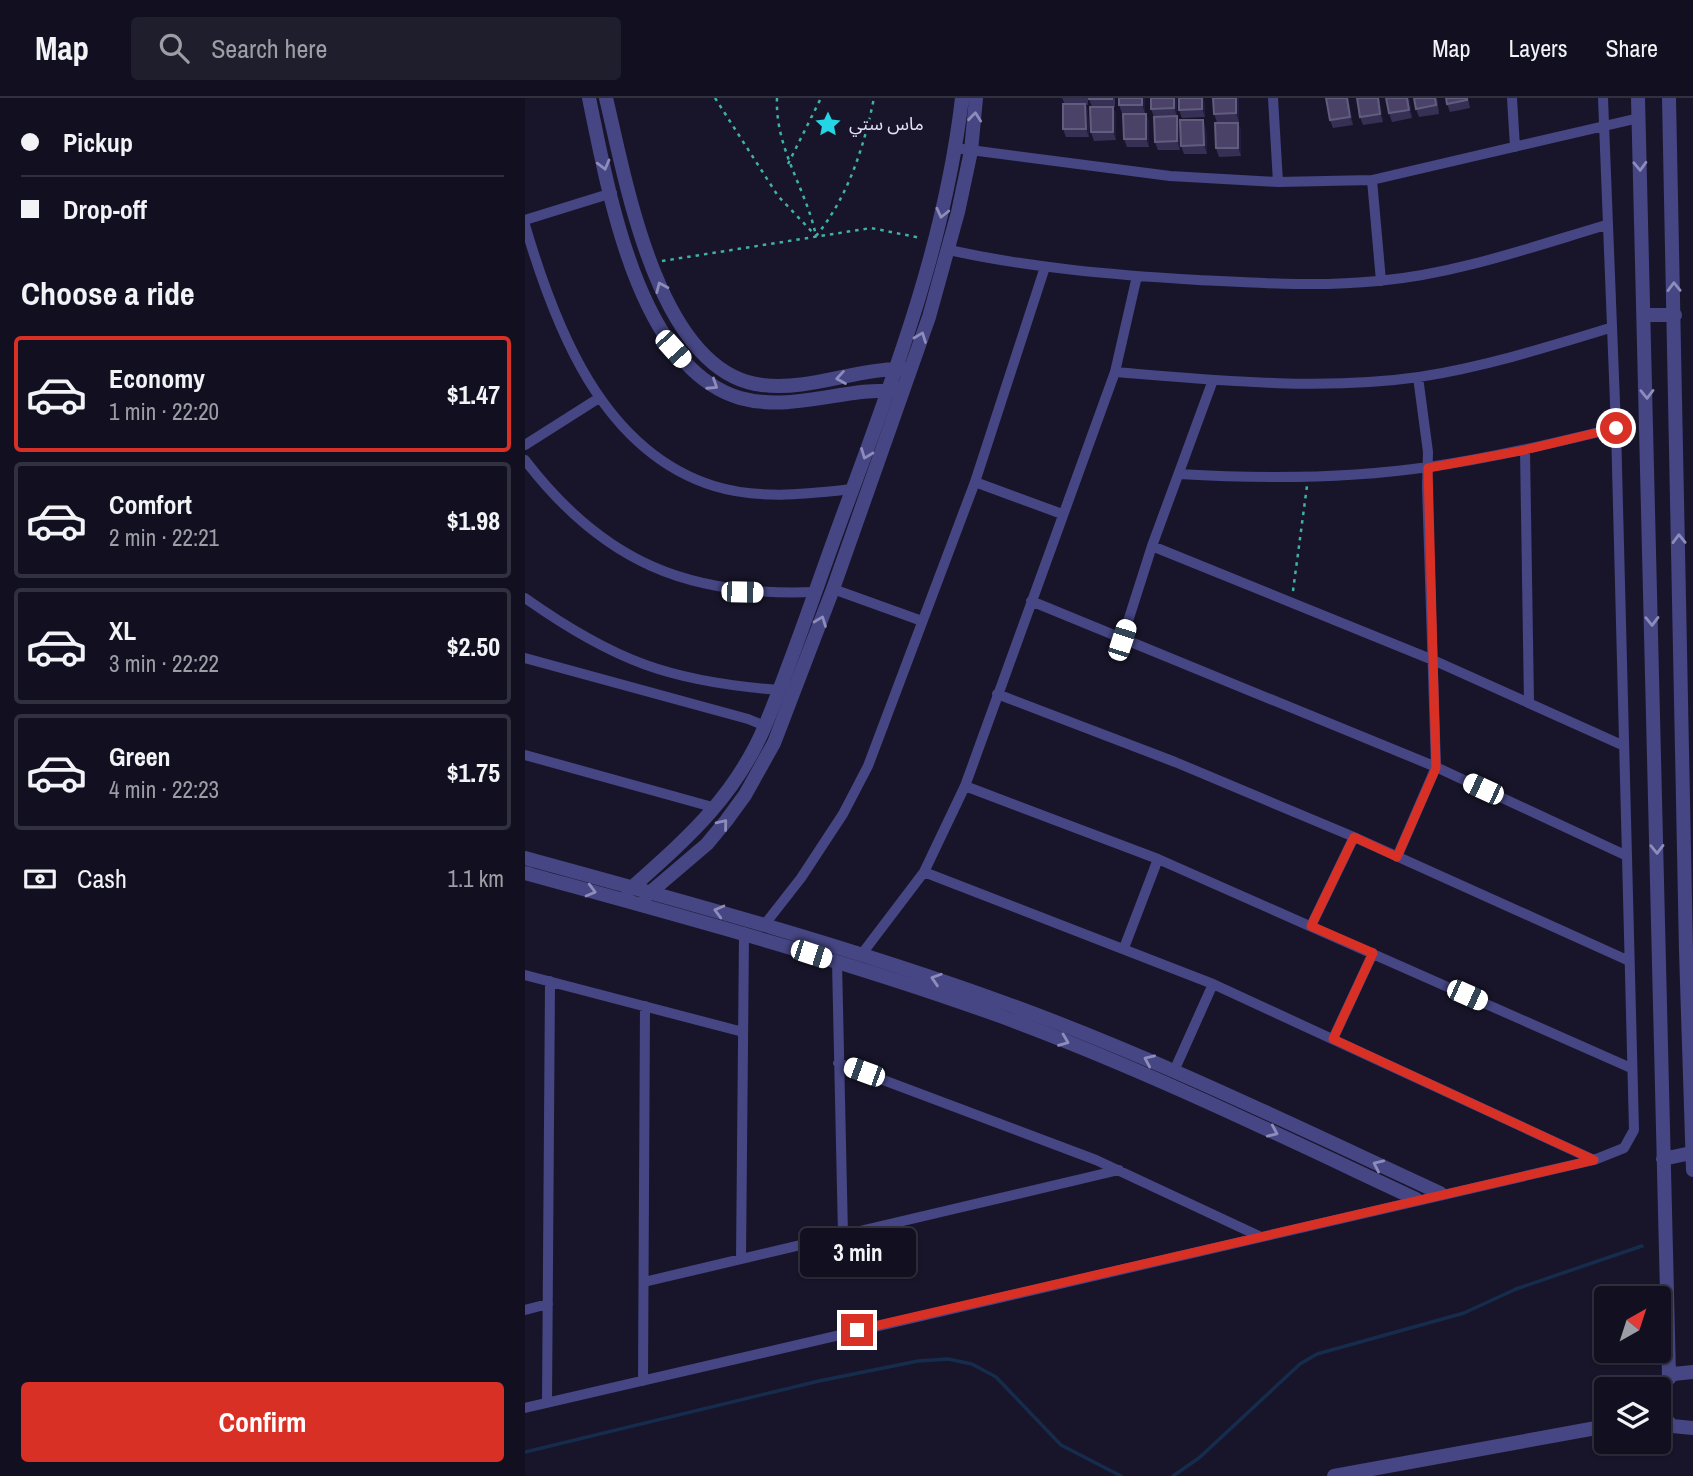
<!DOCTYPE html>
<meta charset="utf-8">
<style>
:root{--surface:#121020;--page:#1f1e2d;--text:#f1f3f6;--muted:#9c9da5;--line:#31303e;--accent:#d93025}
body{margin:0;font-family:"Archivo Narrow","Noto Sans Arabic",sans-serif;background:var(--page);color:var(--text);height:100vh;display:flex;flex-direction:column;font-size:26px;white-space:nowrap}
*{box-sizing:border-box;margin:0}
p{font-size:23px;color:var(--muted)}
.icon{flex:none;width:38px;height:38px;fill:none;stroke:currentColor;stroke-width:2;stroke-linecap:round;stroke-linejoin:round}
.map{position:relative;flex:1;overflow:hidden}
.details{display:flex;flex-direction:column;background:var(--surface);width:525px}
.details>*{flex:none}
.guide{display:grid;align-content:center;height:154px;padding:0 21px;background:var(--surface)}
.needle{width:46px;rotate:39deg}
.tools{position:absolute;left:1069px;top:1188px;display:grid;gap:14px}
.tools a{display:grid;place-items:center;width:77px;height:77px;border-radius:7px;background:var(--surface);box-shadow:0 2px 5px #0004,0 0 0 2px var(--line);font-size:35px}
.end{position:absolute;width:32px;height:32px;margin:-16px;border:9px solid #d93025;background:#fff;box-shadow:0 0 0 4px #fff}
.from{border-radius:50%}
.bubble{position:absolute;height:49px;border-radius:7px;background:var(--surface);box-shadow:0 2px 5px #0004,0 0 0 2px var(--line);font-size:23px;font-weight:700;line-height:49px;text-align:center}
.car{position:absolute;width:21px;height:42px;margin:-21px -10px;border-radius:9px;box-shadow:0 0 5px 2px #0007;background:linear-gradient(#fff 24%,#345 0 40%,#fff 0 76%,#345 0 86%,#fff 0)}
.guide b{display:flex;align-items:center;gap:24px;height:66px;font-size:26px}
.guide b+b{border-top:2px solid var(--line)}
.guide i{width:18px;height:18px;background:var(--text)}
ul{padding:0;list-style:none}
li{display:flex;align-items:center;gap:21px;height:116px;margin:0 14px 10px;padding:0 7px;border:4px solid var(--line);border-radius:7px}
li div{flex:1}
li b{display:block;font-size:26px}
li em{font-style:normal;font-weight:700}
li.active{border-color:var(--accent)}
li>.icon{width:63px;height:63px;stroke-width:1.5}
h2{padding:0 21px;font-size:32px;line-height:84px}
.pay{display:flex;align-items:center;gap:18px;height:77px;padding:0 21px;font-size:26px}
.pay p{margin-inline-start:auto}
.primary-button{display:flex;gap:14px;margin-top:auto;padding:14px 21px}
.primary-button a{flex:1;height:80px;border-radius:7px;background:var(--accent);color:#fff;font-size:28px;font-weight:700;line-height:80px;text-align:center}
header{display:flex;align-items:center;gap:42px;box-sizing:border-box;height:98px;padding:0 35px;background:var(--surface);border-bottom:2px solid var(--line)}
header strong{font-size:33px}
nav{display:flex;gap:38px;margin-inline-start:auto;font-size:24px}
.search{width:490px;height:63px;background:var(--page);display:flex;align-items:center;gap:18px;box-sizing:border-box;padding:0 24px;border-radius:7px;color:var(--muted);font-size:26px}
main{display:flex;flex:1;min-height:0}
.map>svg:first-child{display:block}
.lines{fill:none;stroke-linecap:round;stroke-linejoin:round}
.stream{stroke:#162c4d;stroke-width:3.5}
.path{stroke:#40b1a7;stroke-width:2.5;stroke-dasharray:3.5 5;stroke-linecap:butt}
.minor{stroke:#464684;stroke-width:10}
.tertiary{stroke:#464684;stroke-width:14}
.wall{fill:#373055}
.shaded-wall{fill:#231d3d}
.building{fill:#4a4367;stroke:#625c7e;stroke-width:2}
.oneway{stroke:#8d8cba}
.route{stroke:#d93025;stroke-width:9}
.labels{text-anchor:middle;stroke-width:6;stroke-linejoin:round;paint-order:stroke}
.poi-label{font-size:18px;fill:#e4e2fb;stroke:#18152a;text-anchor:start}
</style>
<header>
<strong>Map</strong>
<div class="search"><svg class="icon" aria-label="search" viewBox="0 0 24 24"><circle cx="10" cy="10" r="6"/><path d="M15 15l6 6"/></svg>Search here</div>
<nav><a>Map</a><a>Layers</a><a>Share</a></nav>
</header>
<main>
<section class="details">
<div class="guide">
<b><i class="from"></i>Pickup</b>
<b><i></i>Drop-off</b>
</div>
<h2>Choose a ride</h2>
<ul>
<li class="active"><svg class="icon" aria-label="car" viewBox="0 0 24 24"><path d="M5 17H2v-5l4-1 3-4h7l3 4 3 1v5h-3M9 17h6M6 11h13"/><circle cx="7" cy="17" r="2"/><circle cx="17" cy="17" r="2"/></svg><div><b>Economy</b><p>1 min · 22:20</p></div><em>$1.47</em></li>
<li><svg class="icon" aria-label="car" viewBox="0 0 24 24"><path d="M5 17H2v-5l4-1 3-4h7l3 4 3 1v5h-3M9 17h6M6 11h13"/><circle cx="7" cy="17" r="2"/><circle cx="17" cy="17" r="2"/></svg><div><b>Comfort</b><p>2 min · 22:21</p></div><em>$1.98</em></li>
<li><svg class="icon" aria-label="car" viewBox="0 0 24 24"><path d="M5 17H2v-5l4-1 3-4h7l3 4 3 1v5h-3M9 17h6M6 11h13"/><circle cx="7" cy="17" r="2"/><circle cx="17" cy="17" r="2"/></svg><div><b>XL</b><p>3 min · 22:22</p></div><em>$2.50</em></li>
<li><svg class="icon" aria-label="car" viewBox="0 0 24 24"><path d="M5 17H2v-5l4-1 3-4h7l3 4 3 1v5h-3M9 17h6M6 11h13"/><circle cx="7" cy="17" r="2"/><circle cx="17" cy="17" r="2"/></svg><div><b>Green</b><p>4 min · 22:23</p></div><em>$1.75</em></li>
</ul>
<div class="pay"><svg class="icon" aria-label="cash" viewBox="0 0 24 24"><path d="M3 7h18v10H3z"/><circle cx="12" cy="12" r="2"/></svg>Cash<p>1.1 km</p></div>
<div class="primary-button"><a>Confirm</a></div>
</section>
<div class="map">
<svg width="1168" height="1378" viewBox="0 0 1168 1378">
<rect width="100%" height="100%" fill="#18152a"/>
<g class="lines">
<path class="stream" d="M0,1354L294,1283L393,1263L423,1261L447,1266L471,1279L536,1347L596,1378
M648,1378L674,1360L775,1266L792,1256L939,1215L991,1191L1117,1148"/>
<path class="path" d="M190,0L253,98L291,138
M252,0C250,51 281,90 291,138
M263,66L296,0
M291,138C323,99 339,49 349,0
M137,163L346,130L396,140
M768,493L782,388"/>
<path class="minor" d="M748,0L753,84
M987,0L990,49
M430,50L645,78L753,84L847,82L1114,20
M847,82L856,183
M0,122L87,95
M0,127C30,229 77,353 189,388C234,402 282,396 328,391
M424,152C506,170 589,177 673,182C733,185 793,189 853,183C931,176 1007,149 1081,127
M590,274C687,282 796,293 894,279C959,269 1023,249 1085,230
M0,347L74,300
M1000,352L1004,605
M0,362C78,464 163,499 290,494
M654,376C736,381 821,381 903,369C967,360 1029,345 1091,330
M450,384L537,416
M627,448L908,562L1097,647
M308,491L397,523
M0,500C89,563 146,584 255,592
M506,503L911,669L1100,757
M597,542L627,448L688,282
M0,560L223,621L240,628
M472,596L650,664L829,739L1102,862
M0,657L191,710
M440,688L633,761L1106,970
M872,759L911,669L902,388L903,354L893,279
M399,774L688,886L1069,1062
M240,826L276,780L318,716L343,668L450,384L520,169
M786,828L829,739
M599,850L633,761
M336,857L399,774L440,688L590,274L612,178
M312,864L318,1137
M0,877L218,934
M808,941L848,855
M313,965L571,1062L734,1138
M649,973L688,886
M216,1161L219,837
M119,1184L594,1072
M0,1212L23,1206
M118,1283L120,908
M22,1305L25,883
M0,1310L1069,1062L1099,1050L1109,1032L1091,330L1078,0"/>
<path class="tertiary" d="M64,0C83,90 112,270 215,300C255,311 296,299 336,294C348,292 361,294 373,291
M81,0C101,83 133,275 237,287C285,293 332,270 379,271
M1113,0L1144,1278
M1144,0L1161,853L1168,1072
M1120,217H1150
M0,760C161,804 323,848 480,905C629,959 772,1029 915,1095
M0,775C159,819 320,862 475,918C617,970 754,1037 891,1101
M103,793C160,742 209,701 240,628C271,553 296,475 325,398C373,268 421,139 437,0
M121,798L182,746L201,723L220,697L249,645L308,491L404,219L433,114L446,53L451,0
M1138,1061L1166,1055
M1133,1292L1148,1276L1168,1274
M1134,1314L1147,1328L1168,1330
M809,1378L1082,1328"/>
</g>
<path class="wall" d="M537,0H563V7H561L563,14L564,39H541L538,31L540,6Z
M590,0V9H588L591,17V42L569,43L566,34L567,9L564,1Z
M620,0V15H597L594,7Z
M652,0V19L655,27V52H633L630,44L629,19L626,11Z
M654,0H679L680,19L657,20L654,12Z
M688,0H714V24H692L689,16Z
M801,0H823L828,27L808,30L805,22Z
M832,0H854L858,24L838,27L835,19Z
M861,0H884L887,20L867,24L864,15Z
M912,0L914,16L894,19L891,11Z
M943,0L945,10L925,14L922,6Z
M621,16L624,24V49H602L599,41Z
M713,25L716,33V58L694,59L691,50Z
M681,30L682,56H659L656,48Z"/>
<path class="shaded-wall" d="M617,0H620V15L617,7Z
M649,0H652V19L649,10Z
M677,0H679L680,19L677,11Z
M711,0H714V24L711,15Z
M822,0H823L828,27L825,19Z
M853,0H854L858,24L855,16Z
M882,0H884L887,20L884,12Z
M560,6L563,14L564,39L561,31Z
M588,9L591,17V42L588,34Z
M621,16L624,24V49L621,41Z
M652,18L655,27V52L652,43Z
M678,22L681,30L682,56L679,47Z
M713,25L716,33V58L713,50Z"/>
<path class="building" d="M564,0H587V1H564Z
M594,0H617V7H594Z
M626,0H649V10L626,11Z
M654,0H677V11L654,12Z
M688,0H711V15L689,16Z
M801,0H822L825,19L805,22Z
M832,0H853L855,16L835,19Z
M861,0H882L884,12L864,15Z
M889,0H910L911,7L891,11Z
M921,0H942V2L922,6Z
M538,6H560L561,31H538Z
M565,9H588V34H566Z
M598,16H621V41H599Z
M652,18V43L630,44L629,19Z
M655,22H678L679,47L656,48Z
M690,25H713V50H691Z"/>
<defs><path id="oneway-chevron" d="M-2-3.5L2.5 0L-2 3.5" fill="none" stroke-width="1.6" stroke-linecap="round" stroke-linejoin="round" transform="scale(1.75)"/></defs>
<g class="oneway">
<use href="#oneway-chevron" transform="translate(450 19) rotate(-84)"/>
<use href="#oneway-chevron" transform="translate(79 67) rotate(75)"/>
<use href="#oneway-chevron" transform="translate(1115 68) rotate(88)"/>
<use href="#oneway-chevron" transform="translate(417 115) rotate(103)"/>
<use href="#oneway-chevron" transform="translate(136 189) rotate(-114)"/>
<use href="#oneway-chevron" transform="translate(1149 189) rotate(-91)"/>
<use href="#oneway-chevron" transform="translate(396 239) rotate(-69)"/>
<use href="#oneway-chevron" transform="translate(316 280) rotate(171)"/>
<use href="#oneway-chevron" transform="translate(188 287) rotate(33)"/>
<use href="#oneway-chevron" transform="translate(1122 296) rotate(89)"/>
<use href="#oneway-chevron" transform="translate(341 356) rotate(111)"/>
<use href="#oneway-chevron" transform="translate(1154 441) rotate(-91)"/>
<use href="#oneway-chevron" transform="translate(296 523) rotate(-69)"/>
<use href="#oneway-chevron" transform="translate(1127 523) rotate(89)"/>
<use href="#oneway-chevron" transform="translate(198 726) rotate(-51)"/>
<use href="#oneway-chevron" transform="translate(1132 751) rotate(89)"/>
<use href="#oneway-chevron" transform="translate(66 793) rotate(15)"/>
<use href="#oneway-chevron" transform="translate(194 813) rotate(-165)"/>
<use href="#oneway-chevron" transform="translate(411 881) rotate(-162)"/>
<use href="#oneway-chevron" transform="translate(539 943) rotate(22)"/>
<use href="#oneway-chevron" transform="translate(624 962) rotate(-156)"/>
<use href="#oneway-chevron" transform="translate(748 1034) rotate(24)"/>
<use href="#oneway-chevron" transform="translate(853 1067) rotate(-155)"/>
</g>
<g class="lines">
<path class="route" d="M332,1232L1069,1062L808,941L848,855L786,828L829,739L872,759L911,670L903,370L1000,352L1091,330"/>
</g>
<defs>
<g id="sight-bare" transform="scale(2.1)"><path d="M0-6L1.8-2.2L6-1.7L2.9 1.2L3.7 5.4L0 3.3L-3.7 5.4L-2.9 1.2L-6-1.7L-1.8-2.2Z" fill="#24d6e5" stroke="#18152a" stroke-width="2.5" paint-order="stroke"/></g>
</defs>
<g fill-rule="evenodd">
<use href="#sight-bare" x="303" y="26"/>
</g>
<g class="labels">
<g class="poi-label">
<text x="324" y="32">ماس ستي</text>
</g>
</g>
</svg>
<div class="tools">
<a><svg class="needle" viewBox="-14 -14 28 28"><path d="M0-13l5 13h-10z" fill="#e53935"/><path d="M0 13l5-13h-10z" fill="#9c9da5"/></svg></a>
<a><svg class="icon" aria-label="layers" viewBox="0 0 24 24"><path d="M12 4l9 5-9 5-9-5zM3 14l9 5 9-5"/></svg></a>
</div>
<i class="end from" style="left:1091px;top:330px"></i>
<i class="end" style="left:332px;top:1232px"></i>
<div class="bubble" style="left:275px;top:1130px;width:116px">3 min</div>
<i class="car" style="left:148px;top:251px;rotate:138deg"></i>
<i class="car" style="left:217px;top:494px;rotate:91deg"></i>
<i class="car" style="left:597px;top:542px;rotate:18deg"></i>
<i class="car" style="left:958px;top:691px;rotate:295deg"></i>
<i class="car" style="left:286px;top:856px;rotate:108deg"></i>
<i class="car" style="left:942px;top:897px;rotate:114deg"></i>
<i class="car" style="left:339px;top:974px;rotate:290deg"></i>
</div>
</main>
